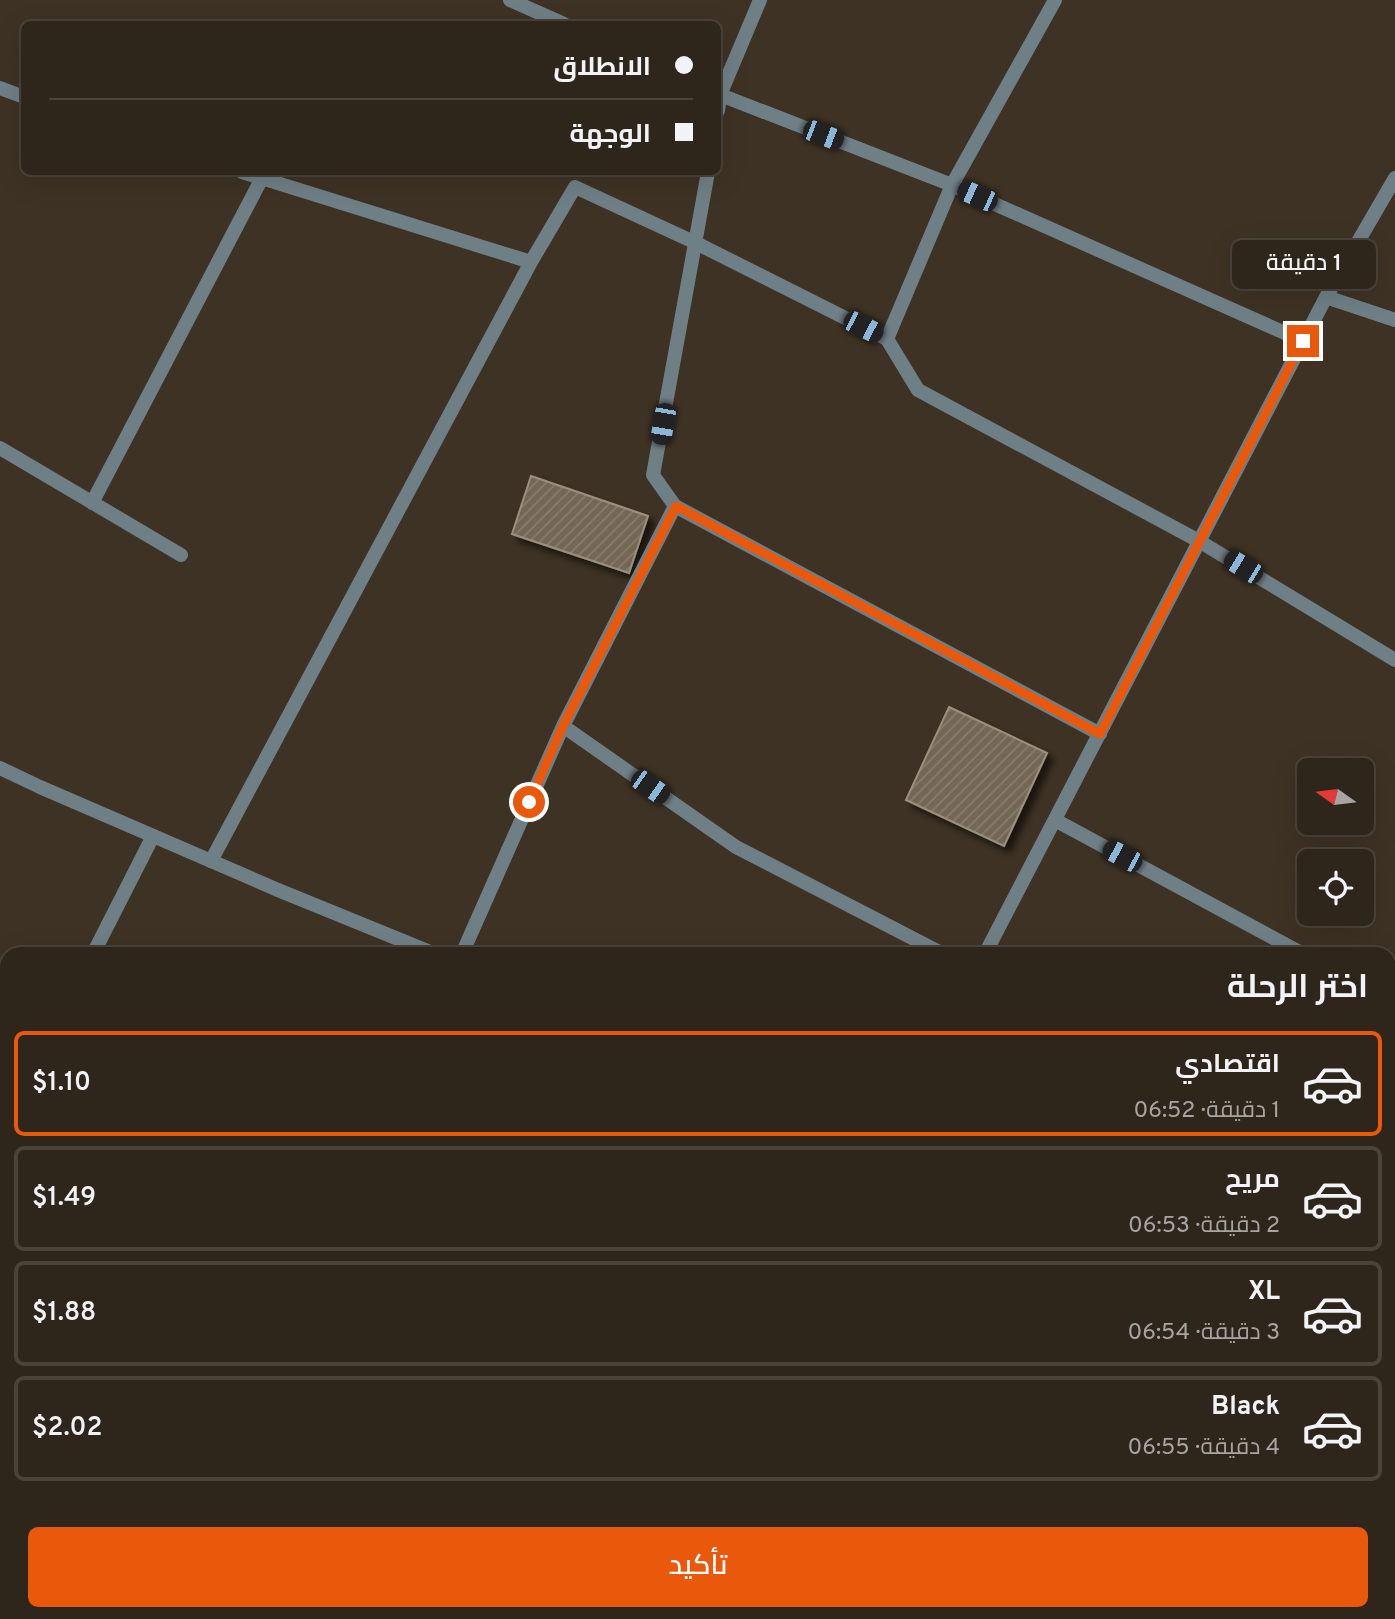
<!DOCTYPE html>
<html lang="ar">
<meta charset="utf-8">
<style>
:root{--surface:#2e261b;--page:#3a3228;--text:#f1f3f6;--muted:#a7a5a3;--line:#49433a;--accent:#ea580c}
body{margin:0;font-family:Overpass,Cairo,sans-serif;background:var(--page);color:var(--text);direction:rtl;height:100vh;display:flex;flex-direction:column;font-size:26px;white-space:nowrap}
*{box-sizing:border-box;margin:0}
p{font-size:23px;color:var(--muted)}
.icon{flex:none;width:38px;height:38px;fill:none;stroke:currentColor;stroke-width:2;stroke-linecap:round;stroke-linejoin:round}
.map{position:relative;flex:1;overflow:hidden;direction:ltr}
.panel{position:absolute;left:0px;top:947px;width:1396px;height:674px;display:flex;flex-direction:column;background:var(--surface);border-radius:21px 21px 0 0;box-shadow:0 7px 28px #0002,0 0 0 2px var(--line);direction:rtl}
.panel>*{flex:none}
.guide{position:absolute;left:21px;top:21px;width:700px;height:154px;border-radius:10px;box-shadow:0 7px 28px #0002,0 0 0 2px var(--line);direction:rtl;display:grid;align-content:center;height:154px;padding:0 28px;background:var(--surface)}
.needle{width:46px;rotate:284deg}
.buttons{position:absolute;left:1297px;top:758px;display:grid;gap:14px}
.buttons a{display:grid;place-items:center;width:77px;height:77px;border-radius:10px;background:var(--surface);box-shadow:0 7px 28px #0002,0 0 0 2px var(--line);font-size:35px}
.end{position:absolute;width:32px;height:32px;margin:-16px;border:9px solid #ea580c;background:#fff;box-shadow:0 0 0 4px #fff}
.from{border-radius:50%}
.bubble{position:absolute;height:49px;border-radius:10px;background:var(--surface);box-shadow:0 7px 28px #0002,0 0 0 2px var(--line);font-size:23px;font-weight:600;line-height:49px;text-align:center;direction:rtl}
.car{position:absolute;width:21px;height:42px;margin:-21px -10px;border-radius:9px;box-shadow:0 0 5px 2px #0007;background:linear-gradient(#222 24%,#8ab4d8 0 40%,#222 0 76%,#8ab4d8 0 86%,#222 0)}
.guide b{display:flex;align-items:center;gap:24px;height:66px;font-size:26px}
.guide b+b{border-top:2px solid var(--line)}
.guide i{width:18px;height:18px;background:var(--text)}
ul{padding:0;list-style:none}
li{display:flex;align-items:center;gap:21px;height:105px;margin:0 14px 10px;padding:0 14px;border:4px solid var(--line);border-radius:10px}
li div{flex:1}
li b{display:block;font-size:26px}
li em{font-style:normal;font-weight:600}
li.active{border-color:var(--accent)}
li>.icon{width:63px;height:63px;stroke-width:1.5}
h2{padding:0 28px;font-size:32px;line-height:84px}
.cta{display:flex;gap:14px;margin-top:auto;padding:14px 28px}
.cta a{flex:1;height:80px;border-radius:10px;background:var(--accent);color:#fff;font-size:28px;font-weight:600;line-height:80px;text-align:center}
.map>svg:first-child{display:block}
.building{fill:url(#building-hatch);stroke:#9d8f7e;stroke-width:2;filter:url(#shadow)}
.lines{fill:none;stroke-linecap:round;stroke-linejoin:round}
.service{stroke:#6f7f86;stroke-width:14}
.minor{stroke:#6f7f86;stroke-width:14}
.tertiary{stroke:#6f7f86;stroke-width:14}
.route{stroke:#ea580c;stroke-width:9}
</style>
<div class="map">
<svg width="1395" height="1619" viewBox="0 0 1395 1619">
<defs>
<pattern id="building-hatch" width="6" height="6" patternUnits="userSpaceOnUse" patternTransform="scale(1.75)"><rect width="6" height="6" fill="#736655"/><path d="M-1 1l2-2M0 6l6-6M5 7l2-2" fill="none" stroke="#877c6d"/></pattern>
<filter id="shadow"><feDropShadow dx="6" dy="6" stdDeviation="3.5" flood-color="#0009"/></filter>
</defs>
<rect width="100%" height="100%" fill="#3e3224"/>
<path class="building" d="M531,476L648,516L629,573L512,534Z
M949,707L1047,753L1004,846L906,800Z
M185,1614H244L241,1619H195Z
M244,1614H309L306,1619H241Z"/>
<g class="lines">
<path class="service" d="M887,339L918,390L1199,541"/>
<path class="minor" d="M510,0L564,24
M0,88L24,97
M718,94L952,185L1303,341
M718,111L720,95L760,0
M242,172L531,262
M1326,297L1395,320
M0,448L181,555
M92,503L262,178
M675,506L653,475L708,172
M1199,541L1395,660
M563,726L736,847L943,954
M1055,820L1303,954
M211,861L531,262L575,187L696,243L887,339L952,185L1055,0
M93,954L153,836
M462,954L563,726L675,506L1100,734
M985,954L1326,297L1395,178
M1390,1000L1395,1003
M0,1058L7,1061
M1390,1106L1395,1097
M0,1138L7,1124
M0,1353L7,1356
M1390,1608L1395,1600
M0,1614L7,1600
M474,1614L484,1619
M321,1619L324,1614
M617,1619L620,1614
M971,1619L974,1614"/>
<path class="tertiary" d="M0,768L40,787L278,890L435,954
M1390,1336L1395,1338"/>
</g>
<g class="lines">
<path class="route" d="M529,802L563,726L676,506L1100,734L1303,341"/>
</g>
</svg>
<div class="buttons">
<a><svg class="needle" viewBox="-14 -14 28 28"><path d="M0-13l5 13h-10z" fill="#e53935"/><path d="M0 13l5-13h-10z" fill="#a7a5a3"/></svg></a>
<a><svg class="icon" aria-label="locate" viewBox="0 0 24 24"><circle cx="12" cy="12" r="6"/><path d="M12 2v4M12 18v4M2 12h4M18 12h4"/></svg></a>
</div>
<i class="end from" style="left:529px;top:802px"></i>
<i class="end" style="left:1303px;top:341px"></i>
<div class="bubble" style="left:1232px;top:240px;width:144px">1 دقيقة</div>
<i class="car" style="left:823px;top:135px;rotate:111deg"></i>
<i class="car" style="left:977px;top:196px;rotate:294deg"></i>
<i class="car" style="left:863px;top:327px;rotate:117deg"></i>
<i class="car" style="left:663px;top:424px;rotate:190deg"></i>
<i class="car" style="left:1243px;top:567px;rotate:301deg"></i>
<i class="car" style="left:650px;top:787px;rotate:125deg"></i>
<i class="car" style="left:1122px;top:856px;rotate:298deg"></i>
<div class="guide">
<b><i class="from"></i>الانطلاق</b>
<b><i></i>الوجهة</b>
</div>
<section class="panel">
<h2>اختر الرحلة</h2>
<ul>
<li class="active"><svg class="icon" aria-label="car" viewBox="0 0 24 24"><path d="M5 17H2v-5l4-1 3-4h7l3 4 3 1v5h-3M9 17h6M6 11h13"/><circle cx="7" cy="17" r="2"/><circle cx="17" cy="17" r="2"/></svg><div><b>اقتصادي</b><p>1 دقيقة · 06:52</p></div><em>$1.10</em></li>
<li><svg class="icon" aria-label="car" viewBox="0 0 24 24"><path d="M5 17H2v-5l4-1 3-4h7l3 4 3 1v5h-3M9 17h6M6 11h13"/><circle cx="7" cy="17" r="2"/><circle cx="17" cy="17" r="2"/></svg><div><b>مريح</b><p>2 دقيقة · 06:53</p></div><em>$1.49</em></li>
<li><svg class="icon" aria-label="car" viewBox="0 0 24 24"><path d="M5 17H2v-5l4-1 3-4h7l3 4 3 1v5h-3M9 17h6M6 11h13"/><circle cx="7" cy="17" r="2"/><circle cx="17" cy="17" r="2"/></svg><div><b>XL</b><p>3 دقيقة · 06:54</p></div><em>$1.88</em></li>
<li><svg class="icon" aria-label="car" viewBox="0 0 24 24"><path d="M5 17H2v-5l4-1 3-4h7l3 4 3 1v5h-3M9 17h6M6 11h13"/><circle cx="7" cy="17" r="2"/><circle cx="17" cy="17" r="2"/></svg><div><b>Black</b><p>4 دقيقة · 06:55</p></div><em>$2.02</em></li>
</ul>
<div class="cta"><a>تأكيد</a></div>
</section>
</div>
